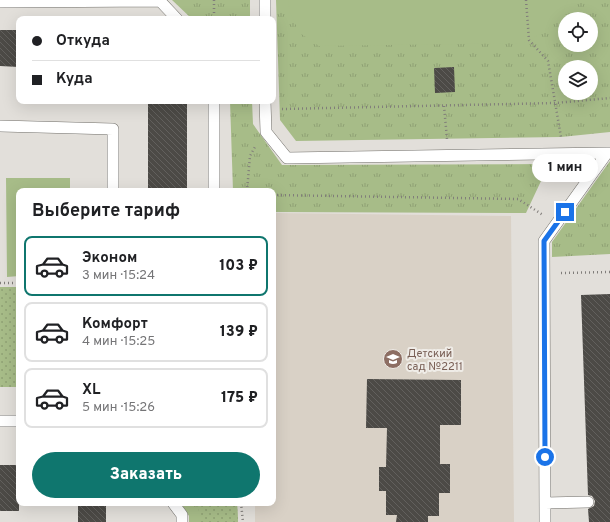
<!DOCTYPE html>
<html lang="ru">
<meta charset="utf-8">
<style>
:root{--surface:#fff;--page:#f2f2f2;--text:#202124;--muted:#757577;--line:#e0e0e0;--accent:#0f766e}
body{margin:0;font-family:Overpass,sans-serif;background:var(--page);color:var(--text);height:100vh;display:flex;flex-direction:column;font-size:15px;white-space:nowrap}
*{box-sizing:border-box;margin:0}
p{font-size:13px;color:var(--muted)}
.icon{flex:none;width:22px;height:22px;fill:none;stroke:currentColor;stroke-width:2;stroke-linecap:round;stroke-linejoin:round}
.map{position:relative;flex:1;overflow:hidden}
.details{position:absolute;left:16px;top:188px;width:260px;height:318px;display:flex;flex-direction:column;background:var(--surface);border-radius:8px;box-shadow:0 4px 16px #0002}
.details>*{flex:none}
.top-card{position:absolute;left:16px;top:16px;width:260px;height:88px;border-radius:8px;box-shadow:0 4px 16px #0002;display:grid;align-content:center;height:88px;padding:0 16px;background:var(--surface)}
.tools{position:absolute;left:558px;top:12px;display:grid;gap:8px}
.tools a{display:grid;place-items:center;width:40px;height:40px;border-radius:50%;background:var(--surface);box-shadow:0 4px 16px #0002;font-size:20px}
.end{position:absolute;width:18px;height:18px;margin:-9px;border:5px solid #1a73e8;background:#fff;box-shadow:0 0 0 2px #fff}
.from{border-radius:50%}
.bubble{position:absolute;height:28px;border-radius:14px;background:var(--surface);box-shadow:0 4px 16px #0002;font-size:13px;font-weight:800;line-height:28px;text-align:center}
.top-card b{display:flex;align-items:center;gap:14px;height:38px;font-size:15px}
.top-card b+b{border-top:1px solid var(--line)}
.top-card i{width:10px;height:10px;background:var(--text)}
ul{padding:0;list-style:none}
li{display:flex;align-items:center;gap:12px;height:60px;margin:0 8px 6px;padding:0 8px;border:2px solid var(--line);border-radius:8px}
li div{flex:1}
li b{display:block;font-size:15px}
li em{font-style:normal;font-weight:800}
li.selected{border-color:var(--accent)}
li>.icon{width:36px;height:36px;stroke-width:1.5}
h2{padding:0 16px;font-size:18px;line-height:48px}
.action{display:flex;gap:8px;margin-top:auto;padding:8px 16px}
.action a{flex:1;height:46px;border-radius:24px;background:var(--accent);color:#fff;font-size:16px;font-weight:800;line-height:46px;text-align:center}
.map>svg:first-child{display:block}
.built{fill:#d9d1c6}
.grass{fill:url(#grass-tufts);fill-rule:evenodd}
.park{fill:url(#park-dots)}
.pitch{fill:#a7bc88}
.building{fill:url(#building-back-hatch)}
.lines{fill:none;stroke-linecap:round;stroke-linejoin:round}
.service-casing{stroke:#716f6a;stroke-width:12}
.path{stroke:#807d7a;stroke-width:2.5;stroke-dasharray:1 3;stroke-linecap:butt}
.service{stroke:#fff;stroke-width:11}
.route{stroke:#1a73e8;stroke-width:5}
.labels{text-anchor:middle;stroke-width:4;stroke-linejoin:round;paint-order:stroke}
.education-label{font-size:11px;fill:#785e54;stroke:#efece7;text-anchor:start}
</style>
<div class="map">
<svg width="610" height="522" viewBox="0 0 610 522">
<defs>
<pattern id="grass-tufts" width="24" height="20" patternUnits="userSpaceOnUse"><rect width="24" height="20" fill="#a7bc88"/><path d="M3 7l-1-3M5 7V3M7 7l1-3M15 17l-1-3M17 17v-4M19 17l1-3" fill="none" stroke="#8fa174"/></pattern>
<pattern id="park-dots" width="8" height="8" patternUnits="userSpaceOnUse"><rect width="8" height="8" fill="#a7bc88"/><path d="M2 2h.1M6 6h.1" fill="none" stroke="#8fa174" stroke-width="1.8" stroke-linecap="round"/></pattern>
<pattern id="building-back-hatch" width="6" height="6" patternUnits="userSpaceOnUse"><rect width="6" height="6" fill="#4c4a46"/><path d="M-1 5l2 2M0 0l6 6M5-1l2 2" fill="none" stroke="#62605d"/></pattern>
</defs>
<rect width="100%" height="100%" fill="#e2dfda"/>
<path class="built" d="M273,213L511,216L514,522H255V503H273Z"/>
<path class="grass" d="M172,0H250V19H192Z
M276,0H610V132L561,137L296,141L280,120ZM565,19H591V45H565ZM565,67H591V93H565Z
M230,101H252L253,124L282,165L549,164L526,213L273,212V191H233Z
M610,161V254L552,257V242Z
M181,503H237L238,522H189V516Z"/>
<path class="park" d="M0,287H19V387H0Z
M198,503H237L238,522H200Z"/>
<path class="pitch" d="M288,0H568C560,24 544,33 522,43L319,46L300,33L290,13Z
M6,178H70V191H19V276L7,277Z"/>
<path class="building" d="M0,30H19V67L0,66Z
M454,67L455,92L435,93L434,68Z
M148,101H187V191H148Z
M610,294V522H589L588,509L594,506L595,501L592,496L588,495L581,295Z
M367,379L461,380V425H440V464H450V493H439V516H428V522H396L397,515H386V491H379V467H386L387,428H366Z
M0,465H19V511H0Z
M78,503H106V522H78Z"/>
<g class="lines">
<g class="service-casing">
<path id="service" d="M265,0V19
M0,2L160,1L177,19
M265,101L266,132L287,158L607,153
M0,126L113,129V191
M214,191V101
M0,421H19
M173,503L182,515V522
M545,503L588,502
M545,522L544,241L607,153H610"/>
</g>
<path class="path" d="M214,0V19
M526,0L529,40L548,61L561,137
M444,106L447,139
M282,109L555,103L610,98
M247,191L250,156L255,147
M273,195L518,199L543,215
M561,273L610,272
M0,283H19
M241,503L243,522"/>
<use href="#service" class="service"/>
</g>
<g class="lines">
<path class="route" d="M545,457L544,241L565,212"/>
</g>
<defs>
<g id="school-disc" transform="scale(1)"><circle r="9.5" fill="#8d6e63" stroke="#efece7"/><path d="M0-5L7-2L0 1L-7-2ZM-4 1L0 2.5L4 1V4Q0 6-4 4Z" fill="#fff"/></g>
</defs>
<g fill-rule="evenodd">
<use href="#school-disc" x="393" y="359"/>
</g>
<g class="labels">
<g class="education-label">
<text x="407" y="357">Детский<tspan x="407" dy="13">сад №2211</tspan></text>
</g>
</g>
</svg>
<div class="tools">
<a><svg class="icon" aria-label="locate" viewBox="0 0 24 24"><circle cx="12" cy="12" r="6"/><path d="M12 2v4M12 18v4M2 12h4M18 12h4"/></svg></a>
<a><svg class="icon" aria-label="layers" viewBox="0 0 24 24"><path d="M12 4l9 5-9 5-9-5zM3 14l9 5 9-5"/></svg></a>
</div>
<i class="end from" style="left:545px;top:457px"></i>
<i class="end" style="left:565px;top:212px"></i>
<div class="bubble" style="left:532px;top:154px;width:66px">1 мин</div>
<div class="top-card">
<b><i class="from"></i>Откуда</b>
<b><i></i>Куда</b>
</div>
<section class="details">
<h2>Выберите тариф</h2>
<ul>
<li class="selected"><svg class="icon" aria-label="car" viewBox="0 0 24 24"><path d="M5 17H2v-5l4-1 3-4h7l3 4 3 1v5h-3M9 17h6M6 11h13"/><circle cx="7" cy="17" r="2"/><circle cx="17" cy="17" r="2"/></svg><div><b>Эконом</b><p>3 мин · 15:24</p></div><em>103 ₽</em></li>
<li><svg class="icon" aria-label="car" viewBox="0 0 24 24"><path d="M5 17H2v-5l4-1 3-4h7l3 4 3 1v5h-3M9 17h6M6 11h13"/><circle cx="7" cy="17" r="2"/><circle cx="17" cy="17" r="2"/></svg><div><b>Комфорт</b><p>4 мин · 15:25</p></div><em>139 ₽</em></li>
<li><svg class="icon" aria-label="car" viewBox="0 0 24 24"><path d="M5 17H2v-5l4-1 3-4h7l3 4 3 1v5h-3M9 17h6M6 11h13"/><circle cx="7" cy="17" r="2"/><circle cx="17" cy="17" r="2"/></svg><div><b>XL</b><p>5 мин · 15:26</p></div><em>175 ₽</em></li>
</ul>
<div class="action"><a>Заказать</a></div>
</section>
</div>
